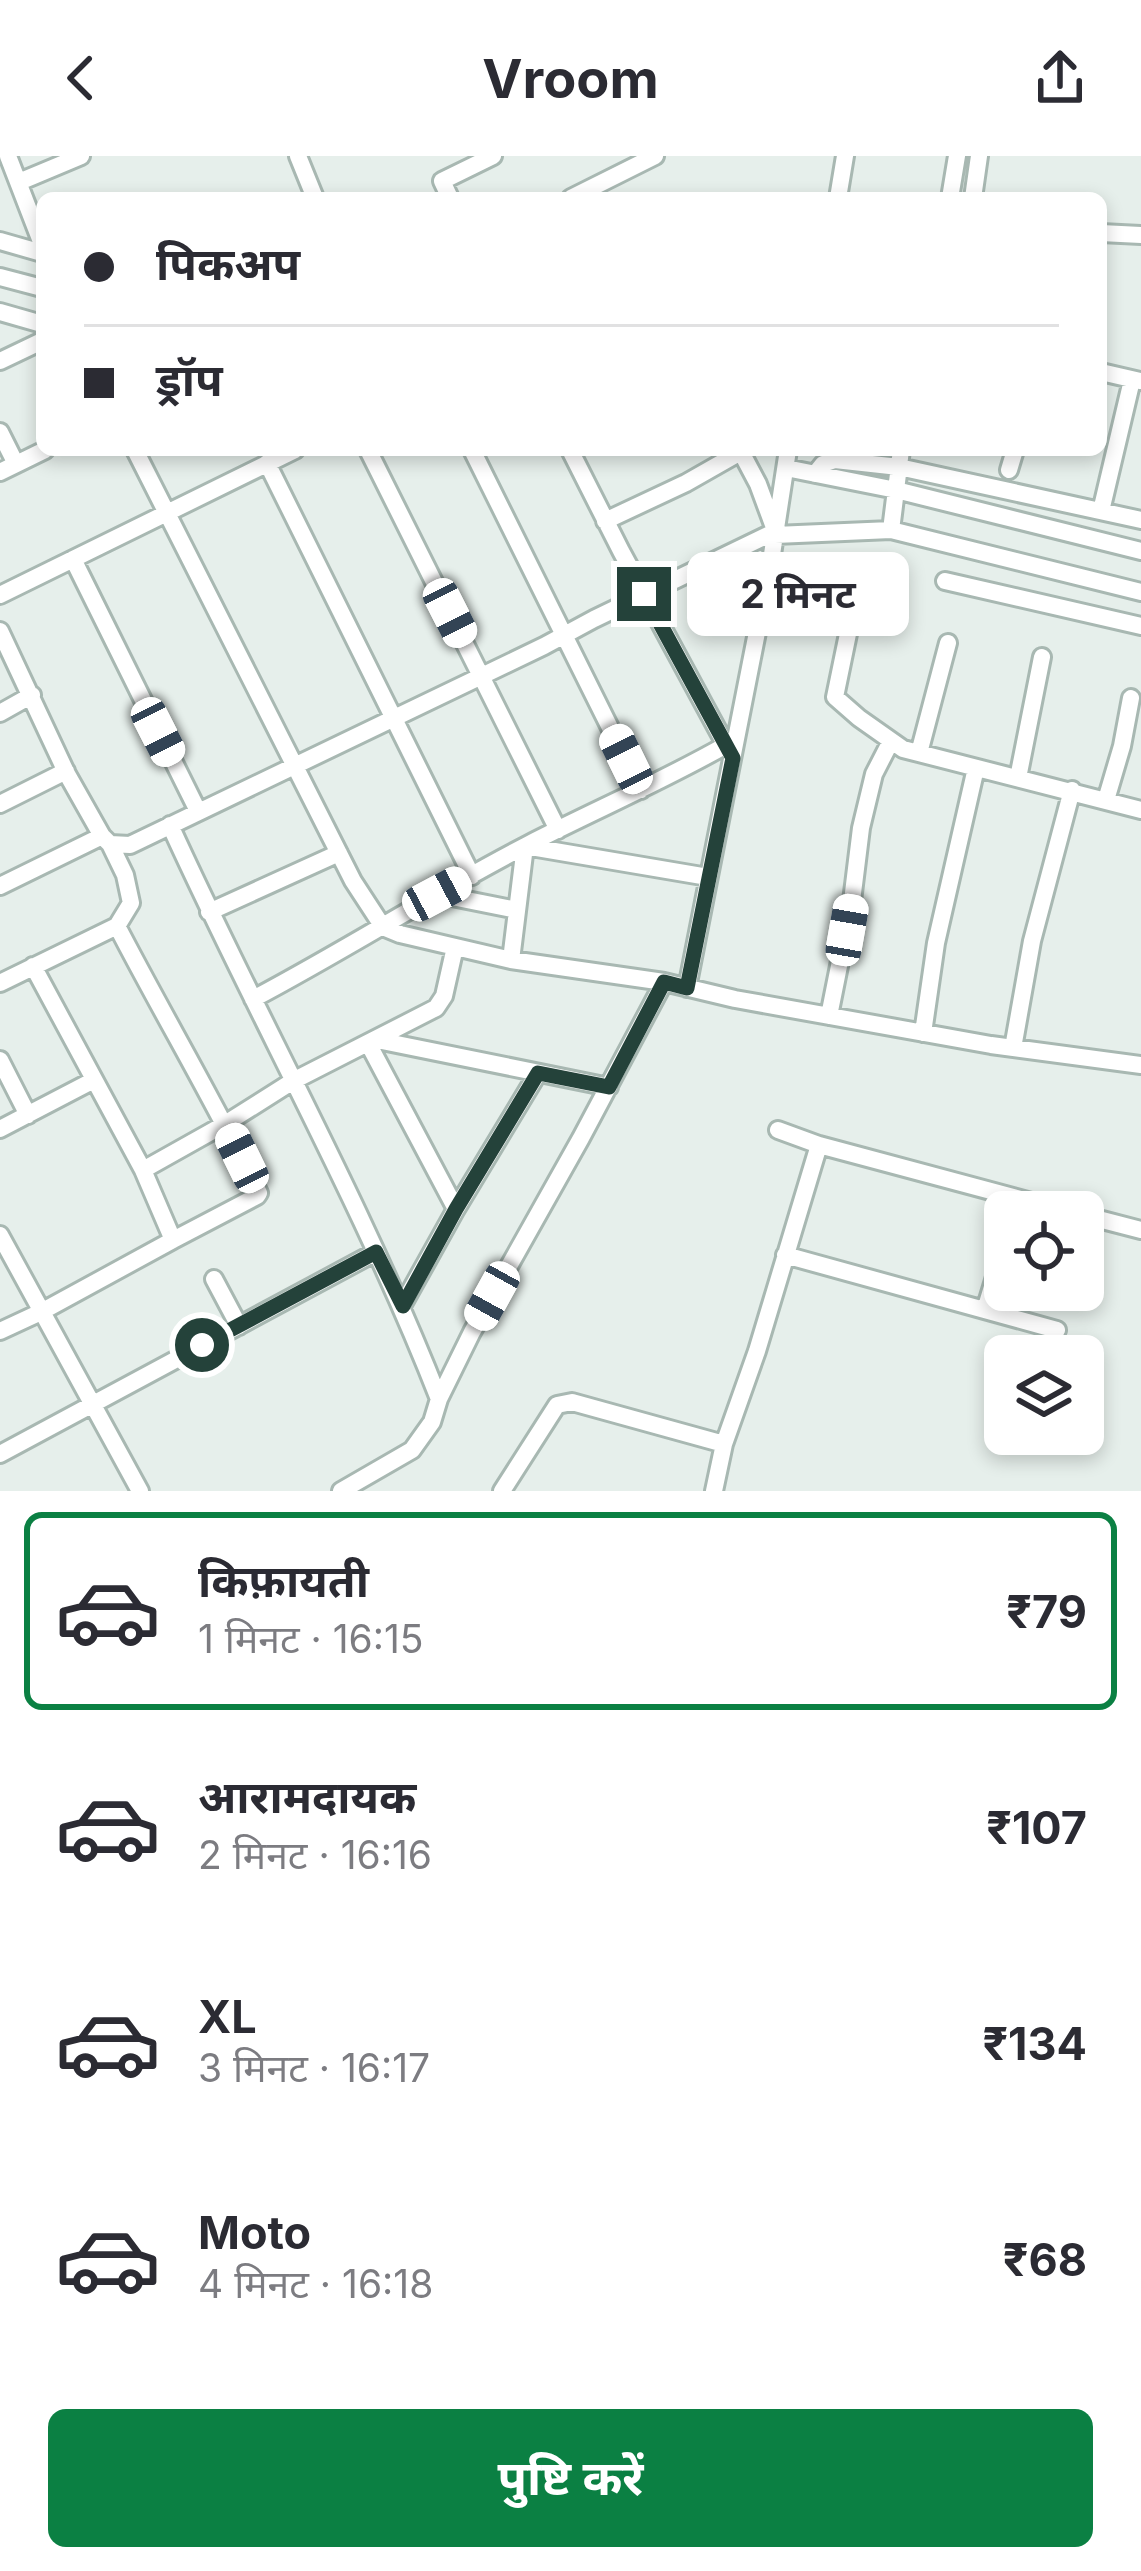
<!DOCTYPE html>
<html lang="hi">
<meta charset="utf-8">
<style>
:root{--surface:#fff;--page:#f2f2f3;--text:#2b2b33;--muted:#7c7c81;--line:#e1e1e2;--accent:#0b8043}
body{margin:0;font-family:Inter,"Noto Sans Devanagari",sans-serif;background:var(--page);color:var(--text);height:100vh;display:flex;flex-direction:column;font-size:45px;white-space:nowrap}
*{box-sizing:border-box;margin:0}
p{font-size:39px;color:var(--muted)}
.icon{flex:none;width:66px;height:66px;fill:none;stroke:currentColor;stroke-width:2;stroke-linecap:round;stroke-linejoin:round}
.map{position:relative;height:1335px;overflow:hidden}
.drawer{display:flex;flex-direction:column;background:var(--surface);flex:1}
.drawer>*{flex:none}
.guide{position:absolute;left:36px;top:36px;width:1071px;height:264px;border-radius:18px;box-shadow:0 6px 18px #0003;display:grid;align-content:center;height:264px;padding:0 48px;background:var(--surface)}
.tools{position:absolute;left:984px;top:1035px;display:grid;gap:24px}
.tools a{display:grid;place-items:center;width:120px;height:120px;border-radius:18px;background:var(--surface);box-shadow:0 6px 18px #0003;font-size:60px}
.end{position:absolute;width:54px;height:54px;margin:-27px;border:15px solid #24423a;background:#fff;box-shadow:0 0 0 6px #fff}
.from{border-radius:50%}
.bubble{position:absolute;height:84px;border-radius:18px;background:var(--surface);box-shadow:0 6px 18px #0003;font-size:39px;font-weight:700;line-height:84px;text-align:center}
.car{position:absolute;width:36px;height:72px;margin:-36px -18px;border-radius:15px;box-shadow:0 0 9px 3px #0007;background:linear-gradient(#fff 24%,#345 0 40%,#fff 0 76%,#345 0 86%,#fff 0)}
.guide b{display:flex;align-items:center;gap:42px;height:114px;font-size:45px}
.guide b+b{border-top:3px solid var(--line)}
.guide i{width:30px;height:30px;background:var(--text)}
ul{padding:21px 0 0;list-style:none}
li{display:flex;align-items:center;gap:36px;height:198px;margin:0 24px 18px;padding:0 24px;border:6px solid transparent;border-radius:18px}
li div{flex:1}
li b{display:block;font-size:45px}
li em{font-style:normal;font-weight:700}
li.selected{border-color:var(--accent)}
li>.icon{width:108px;height:108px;stroke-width:1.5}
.cta{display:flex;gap:24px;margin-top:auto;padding:24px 48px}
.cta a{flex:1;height:138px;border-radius:18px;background:var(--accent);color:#fff;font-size:48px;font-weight:700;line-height:138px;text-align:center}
header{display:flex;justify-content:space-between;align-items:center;height:156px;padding:0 48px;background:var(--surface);font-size:54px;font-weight:700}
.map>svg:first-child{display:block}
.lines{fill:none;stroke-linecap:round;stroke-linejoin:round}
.minor-casing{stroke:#a8b8b2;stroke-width:22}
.minor{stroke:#fff;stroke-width:16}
.route{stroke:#24423a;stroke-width:15}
</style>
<header><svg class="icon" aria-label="back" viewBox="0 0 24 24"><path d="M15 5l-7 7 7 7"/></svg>Vroom<svg class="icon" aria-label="share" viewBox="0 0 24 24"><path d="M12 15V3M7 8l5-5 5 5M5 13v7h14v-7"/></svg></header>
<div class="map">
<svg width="1141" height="1335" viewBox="0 0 1141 1335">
<rect width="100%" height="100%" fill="#e6efeb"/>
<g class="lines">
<g class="minor-casing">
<path id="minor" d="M8,0L42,88
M298,0L315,42
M19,26L81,0
M450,42L442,25L493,0
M571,42L655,0
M838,42L845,0
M950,42L957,0
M973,42L979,0
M1101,77L1141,79
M0,85L42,97
M0,121L42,132
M0,156L42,168
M0,205L42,185
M1101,216L1140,225
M0,276L16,308
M135,294L353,725L383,771L400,778L511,804L664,826L735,843L991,889L1141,909
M368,294L558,674
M472,294L641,634
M570,294L621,395L729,595
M740,294L758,328L775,374
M267,307L472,720
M786,312L896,334L1141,395
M1009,314L1015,294
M0,316L45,294
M815,318L823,308L835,304L899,311L1141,364
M1101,355L1132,224
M605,365L686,327L744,294
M891,374L901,294
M775,379L891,374L1141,436
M73,403L198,655
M945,425L1141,470
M0,439L295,294
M855,444L835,541L859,562L903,593L1141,654
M0,475L67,618L102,680L110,688L125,719L131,747L117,770L0,827
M0,557L32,539
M919,597L948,487
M1018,622L1042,501
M1106,644L1122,590L1131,542
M0,648L66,615
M170,669C257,861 362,1046 439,1243
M110,688L130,689L544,490L594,463L776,375
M0,730L102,680
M437,738L517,754
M209,756L339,697
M117,770C163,859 215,946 259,1037L257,1040L173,1084
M511,804L525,690L708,721
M687,832L771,405L788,294
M253,843C346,794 434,737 527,689C593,655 661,626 726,589
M829,860L852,745L861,672L874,618L891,585
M923,877L936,787L976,612
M377,884L609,931
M368,887L456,1053L402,1150
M1013,892L1032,785L1072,634
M0,904L28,959
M0,973L94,924
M778,974L819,989L1069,1056
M143,1014L225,968L293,925L436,852L444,840L455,791
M456,1053L538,917
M1083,1059L1141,1074
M0,1079L140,1335
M785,1099L1057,1174
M214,1123L239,1170
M985,1154L1005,1088
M0,1175L41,1156L173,1084L143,1014L33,810
M0,1298L376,1096
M341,1335L412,1294L432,1266L439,1243L472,1176L581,982L664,826
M502,1335L557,1249L572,1246L724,1288
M714,1335L724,1288L757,1195L819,989"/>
</g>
<use href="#minor" class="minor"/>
</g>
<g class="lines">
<path class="route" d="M202,1189L376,1096L403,1150L456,1053L538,917L609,931L664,826L687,832L733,602L644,438"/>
</g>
</svg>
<div class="tools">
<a><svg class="icon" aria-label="locate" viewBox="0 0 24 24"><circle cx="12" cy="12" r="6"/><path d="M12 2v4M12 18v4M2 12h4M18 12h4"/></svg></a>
<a><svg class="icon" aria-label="layers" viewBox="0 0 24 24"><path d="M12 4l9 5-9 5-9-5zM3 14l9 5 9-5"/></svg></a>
</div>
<i class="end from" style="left:202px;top:1189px"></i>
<i class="end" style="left:644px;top:438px"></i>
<div class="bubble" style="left:687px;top:396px;width:222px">2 मिनट</div>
<i class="car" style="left:450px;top:457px;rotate:153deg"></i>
<i class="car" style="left:158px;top:576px;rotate:153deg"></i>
<i class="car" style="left:626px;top:603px;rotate:334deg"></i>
<i class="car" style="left:437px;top:738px;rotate:62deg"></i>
<i class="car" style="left:847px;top:774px;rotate:10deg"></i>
<i class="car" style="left:242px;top:1002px;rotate:334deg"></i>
<i class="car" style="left:492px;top:1140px;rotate:209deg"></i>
<div class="guide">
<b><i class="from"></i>पिकअप</b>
<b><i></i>ड्रॉप</b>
</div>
</div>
<section class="drawer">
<ul>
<li class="selected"><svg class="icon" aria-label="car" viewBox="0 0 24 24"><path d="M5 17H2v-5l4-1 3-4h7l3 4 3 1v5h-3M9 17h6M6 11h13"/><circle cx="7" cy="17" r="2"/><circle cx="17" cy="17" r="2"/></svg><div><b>किफ़ायती</b><p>1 मिनट · 16:15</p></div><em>₹79</em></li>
<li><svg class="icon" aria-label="car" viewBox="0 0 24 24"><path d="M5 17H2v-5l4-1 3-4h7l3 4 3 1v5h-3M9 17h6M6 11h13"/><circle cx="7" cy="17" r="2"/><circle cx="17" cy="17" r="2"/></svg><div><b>आरामदायक</b><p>2 मिनट · 16:16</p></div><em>₹107</em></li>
<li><svg class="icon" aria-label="car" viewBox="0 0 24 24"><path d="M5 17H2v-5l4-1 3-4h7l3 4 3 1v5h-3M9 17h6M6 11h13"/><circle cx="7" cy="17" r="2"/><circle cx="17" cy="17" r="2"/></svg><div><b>XL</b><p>3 मिनट · 16:17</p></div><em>₹134</em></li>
<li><svg class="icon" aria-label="car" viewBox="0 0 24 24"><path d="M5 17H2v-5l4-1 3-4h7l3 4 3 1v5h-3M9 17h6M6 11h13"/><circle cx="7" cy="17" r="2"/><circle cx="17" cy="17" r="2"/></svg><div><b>Moto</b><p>4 मिनट · 16:18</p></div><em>₹68</em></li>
</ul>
<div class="cta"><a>पुष्टि करें</a></div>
</section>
